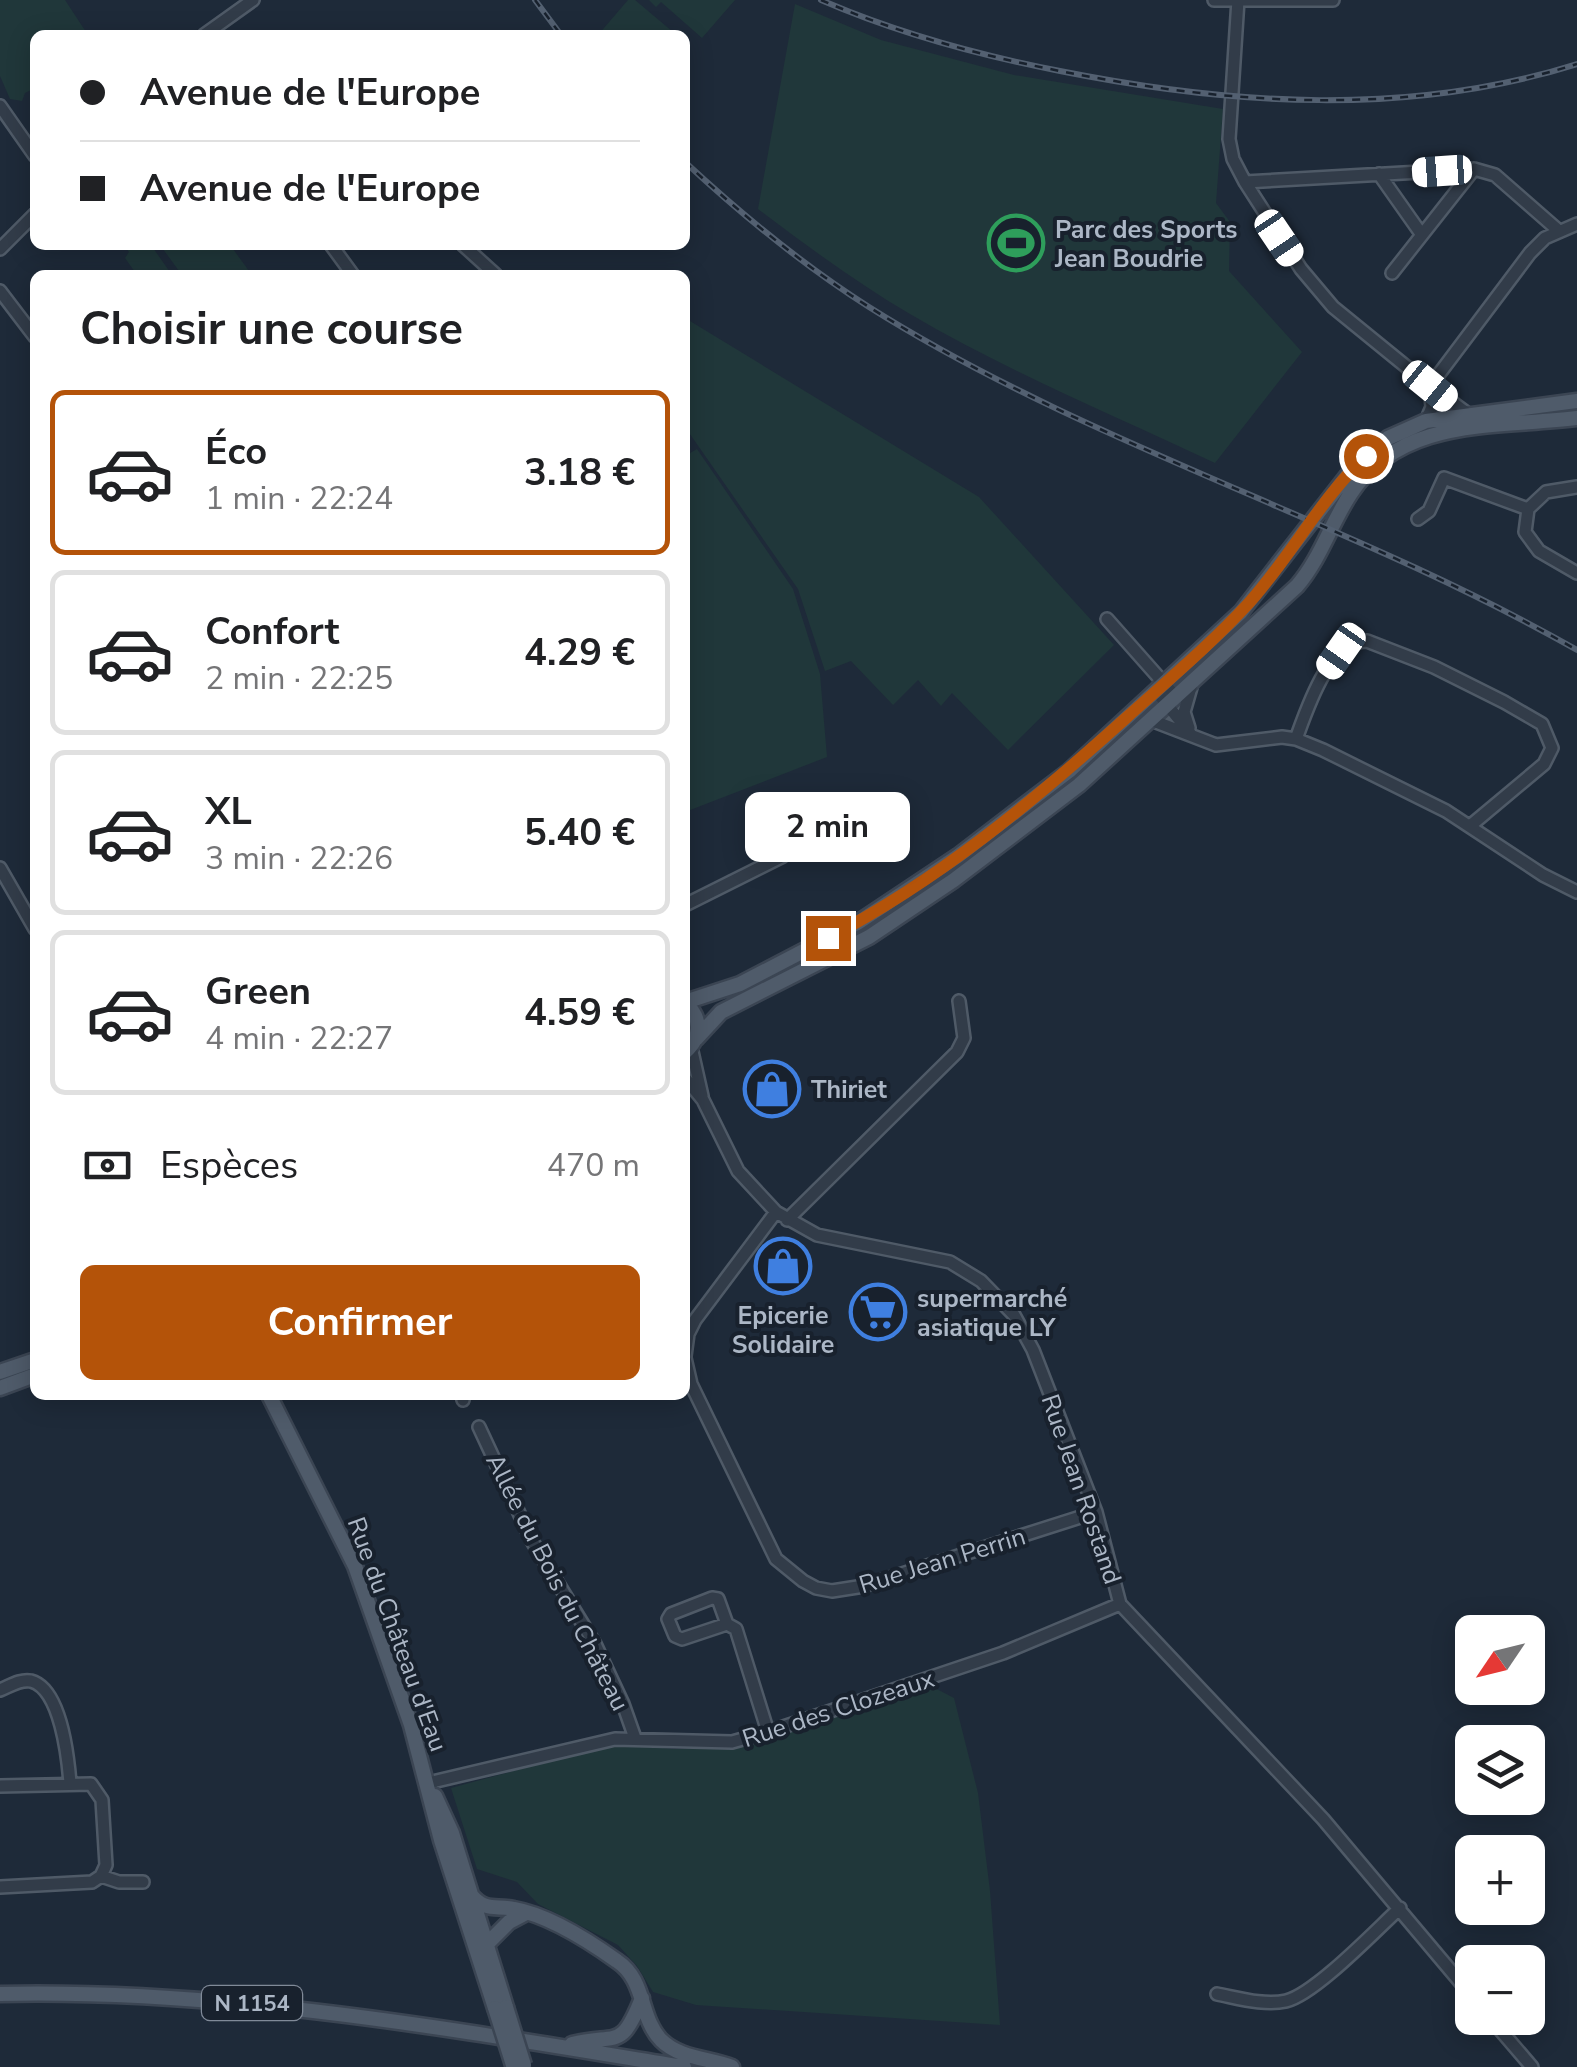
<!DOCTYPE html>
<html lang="fr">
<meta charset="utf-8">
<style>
:root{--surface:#fff;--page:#f6f6f6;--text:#202124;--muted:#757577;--line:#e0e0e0;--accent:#b45309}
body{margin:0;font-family:"Nunito Sans",sans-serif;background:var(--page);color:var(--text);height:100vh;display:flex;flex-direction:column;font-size:38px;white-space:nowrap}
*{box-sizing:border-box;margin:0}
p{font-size:32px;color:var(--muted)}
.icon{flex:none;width:55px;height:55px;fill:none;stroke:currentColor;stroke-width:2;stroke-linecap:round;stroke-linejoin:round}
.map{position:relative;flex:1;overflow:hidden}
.panel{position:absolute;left:30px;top:270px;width:660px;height:1130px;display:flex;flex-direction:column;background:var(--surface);border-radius:15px;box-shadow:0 5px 25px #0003}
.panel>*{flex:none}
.top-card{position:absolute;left:30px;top:30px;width:660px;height:220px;border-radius:15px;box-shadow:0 5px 25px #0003;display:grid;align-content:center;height:220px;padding:0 50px;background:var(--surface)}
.needle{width:65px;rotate:235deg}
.controls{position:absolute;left:1455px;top:1615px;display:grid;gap:20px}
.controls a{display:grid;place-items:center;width:90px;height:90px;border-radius:15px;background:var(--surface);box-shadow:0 5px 25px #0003;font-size:50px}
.end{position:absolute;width:45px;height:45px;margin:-22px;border:12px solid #b45309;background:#fff;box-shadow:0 0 0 5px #fff}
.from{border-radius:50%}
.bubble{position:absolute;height:70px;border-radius:15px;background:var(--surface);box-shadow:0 5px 25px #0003;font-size:32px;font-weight:700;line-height:70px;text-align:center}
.car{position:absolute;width:30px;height:60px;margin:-30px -15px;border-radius:12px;box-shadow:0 0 8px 2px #0007;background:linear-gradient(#fff 24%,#345 0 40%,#fff 0 76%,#345 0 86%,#fff 0)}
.top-card b{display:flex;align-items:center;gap:35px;height:95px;font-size:38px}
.top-card b+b{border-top:2px solid var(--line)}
.top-card i{width:25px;height:25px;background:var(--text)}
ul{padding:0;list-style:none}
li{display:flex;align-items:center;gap:30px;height:165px;margin:0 20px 15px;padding:0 30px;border:5px solid var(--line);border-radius:15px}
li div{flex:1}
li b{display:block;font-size:38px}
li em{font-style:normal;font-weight:700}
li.on{border-color:var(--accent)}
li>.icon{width:90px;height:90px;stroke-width:1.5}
h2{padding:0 50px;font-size:45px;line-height:120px}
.pay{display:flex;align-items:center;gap:25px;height:110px;padding:0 50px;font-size:38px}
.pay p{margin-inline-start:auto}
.primary-button{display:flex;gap:20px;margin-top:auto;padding:20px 50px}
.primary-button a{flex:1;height:115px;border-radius:15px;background:var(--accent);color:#fff;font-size:40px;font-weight:700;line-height:115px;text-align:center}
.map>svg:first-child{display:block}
.green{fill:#20373a}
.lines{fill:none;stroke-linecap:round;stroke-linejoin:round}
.minor-casing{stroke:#4f5a67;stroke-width:16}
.major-casing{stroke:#3b4553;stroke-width:19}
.minor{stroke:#323c49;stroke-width:11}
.major{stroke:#4f5b6a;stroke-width:14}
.rail-casing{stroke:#536071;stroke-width:6}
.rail{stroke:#18212d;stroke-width:2.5;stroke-dasharray:8;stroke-linecap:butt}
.major-bridge-casing{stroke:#3b4553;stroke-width:19;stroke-linecap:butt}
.major-bridge{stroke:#4f5b6a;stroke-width:14}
.route{stroke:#b45309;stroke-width:12}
.labels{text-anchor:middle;stroke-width:8;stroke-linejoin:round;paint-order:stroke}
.shield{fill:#18212d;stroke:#808a98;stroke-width:2.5}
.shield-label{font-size:22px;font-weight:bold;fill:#acb7c6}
.poi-label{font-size:25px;font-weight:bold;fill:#acb7c6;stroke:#18212d;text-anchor:start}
.street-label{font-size:25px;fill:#acb7c6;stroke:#18212d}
</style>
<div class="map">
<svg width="1577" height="2067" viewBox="0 0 1577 2067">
<rect width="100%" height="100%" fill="#1e2a39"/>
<path class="green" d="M0,0H65L88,35H35V88L25,93L22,101L10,99L0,76Z
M628,0H635L673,32L671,35H598Z
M649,0H735L702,38L661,2L656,7Z
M795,4L881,40L1014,75L1223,109L1216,203L1230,222L1229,271L1302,352L1215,463C1113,415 1007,371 910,314C857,283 807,246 758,209Z
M124,245H151L172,275H137L125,258L129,252Z
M160,245H230L252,275H182Z
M685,318L979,497L1114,645L1008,750L952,693L941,706L918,680L893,705L851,661L825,671L798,589L685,427Z
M697,449L793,589L820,674L827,757L685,812V456Z
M929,1685L954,1698L978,1793L990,1891L1000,2025L696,2005L653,1992L637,1966L618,1945L538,1904L517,1882L477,1869L451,1788L612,1744L675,1749L749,1746Z"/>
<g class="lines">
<g class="minor-casing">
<path id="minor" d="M1214,0H1333
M1238,0L1229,139L1233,159L1245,182L1301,269L1333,307L1430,386L1432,407L1426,421
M204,35L253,0
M0,106L35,156
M1379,174L1422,235
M1245,182L1474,169L1495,175L1559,231
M331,245L353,275
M463,245L496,275
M0,249L35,214
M1392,273L1474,169
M0,291L35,337
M1468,414L1430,386L1530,253L1545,238L1577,224
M1528,509L1525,532L1539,551L1577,573
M1528,509L1546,492L1577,487
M1418,519L1429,511L1444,478L1528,509
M1107,619L1176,697
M1156,691L1190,733
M1151,720L1216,745L1282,737L1296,739L1323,750L1446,811L1543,875L1577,892
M1189,728L1184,712L1192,684
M1296,739C1307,709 1329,640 1367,641L1434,667L1504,702L1542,724L1552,748L1544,764L1470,826
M0,868L35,929
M685,905L783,856
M691,1047L702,1096
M685,1078L703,1100L738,1171L776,1212L817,1235L950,1262L981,1281L1014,1315L1033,1350L1096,1512L1120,1604L1323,1819L1472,1996
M787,1220L957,1052L964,1038L959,1001
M685,1356L688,1334L695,1320L776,1212
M685,1358L691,1384L776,1559L803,1581L816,1588L832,1591L864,1586L1096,1512
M462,1395L463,1400
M479,1427L532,1541L595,1644L623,1704L635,1738
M727,1624L682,1639L675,1636L668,1619L671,1614L712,1598L718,1599L727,1624L736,1629L768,1732
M0,1690C10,1686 20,1679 31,1681C61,1689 68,1758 70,1783
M428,1783L615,1739L732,1742L768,1732L1003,1653L1120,1604
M0,1786L91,1784L102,1800L106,1865L101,1876L92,1882L0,1887
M101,1876L119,1882H143
M1217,1994C1238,1998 1265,2006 1286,2001C1315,1994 1375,1931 1400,1908
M1490,2018L1532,2067"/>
</g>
<g class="major-casing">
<path id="major" d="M685,1002L740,984L859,922L958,856L1069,771L1241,612L1350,472L1388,438L1426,421L1577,401
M685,1003C702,1018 702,1037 685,1052
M696,1039L721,1012L869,937L954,880L1079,785L1297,586C1321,558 1331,523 1351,493C1402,416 1498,428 1577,418
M0,1372L35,1360
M0,1388L35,1375
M269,1395L355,1566L411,1725L441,1840L495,2008
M435,1796L452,1833L506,2007
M472,1896C486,1912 496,1905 514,1909C548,1915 589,1941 617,1961C646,1980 639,2017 661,2040C680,2059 710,2058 732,2067
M488,1943L509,1922L526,1913
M0,1994C231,1989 457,2030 684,2067
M572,2044C618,2033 621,2051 642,1998"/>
</g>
<use href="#minor" class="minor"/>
<use href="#major" class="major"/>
<g class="rail-casing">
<path id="rail" d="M535,0L561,35
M821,0C897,33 978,55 1060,71C1230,105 1409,117 1577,64
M685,162C742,215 803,265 869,307C1091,447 1349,520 1577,650"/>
</g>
<use href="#rail" class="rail"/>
<g class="major-bridge-casing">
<path id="major-bridge" d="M506,2007L524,2065
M495,2008L513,2065"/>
</g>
<use href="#major-bridge" class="major-bridge"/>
</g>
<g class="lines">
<path class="route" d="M828,938C937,881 1034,801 1126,718C1167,681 1210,645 1248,604C1290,558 1320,499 1366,456"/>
</g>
<defs>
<g id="stadium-ring" transform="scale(2.875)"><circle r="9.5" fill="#18212d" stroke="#2e9e5b" stroke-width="1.5"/><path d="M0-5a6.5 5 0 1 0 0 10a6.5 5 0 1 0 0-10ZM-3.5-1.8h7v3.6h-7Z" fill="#2e9e5b"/></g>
<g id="shop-ring" transform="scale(2.875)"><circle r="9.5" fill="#18212d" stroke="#3f7fe0" stroke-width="1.5"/><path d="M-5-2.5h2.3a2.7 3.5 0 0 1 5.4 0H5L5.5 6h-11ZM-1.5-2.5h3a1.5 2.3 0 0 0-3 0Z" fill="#3f7fe0"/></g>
<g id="supermarket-ring" transform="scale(2.875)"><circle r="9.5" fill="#18212d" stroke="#3f7fe0" stroke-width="1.5"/><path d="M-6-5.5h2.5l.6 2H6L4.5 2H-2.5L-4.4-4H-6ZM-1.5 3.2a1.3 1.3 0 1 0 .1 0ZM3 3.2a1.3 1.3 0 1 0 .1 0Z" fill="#3f7fe0"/></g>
</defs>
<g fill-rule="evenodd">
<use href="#stadium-ring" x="1016" y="243"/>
<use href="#shop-ring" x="772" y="1089"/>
<use href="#shop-ring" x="783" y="1266"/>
<use href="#supermarket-ring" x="878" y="1312"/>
</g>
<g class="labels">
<rect class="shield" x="202" y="1986" width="100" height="34" rx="8"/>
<g class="shield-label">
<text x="252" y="2011">N 1154</text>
</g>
<g class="poi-label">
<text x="1055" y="238">Parc des Sports<tspan x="1055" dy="29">Jean Boudrie</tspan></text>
<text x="811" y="1098">Thiriet</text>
<text x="917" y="1307">supermarché<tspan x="917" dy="29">asiatique LY</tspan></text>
<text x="783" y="1324" text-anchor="middle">Epicerie<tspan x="783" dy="29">Solidaire</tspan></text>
</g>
<g class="street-label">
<text transform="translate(1082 1489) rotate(71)" y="9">Rue Jean Rostand</text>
<text transform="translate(942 1560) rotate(-17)" y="9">Rue Jean Perrin</text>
<text transform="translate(558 1582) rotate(63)" y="9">Allée du Bois du Château</text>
<text transform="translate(398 1634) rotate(70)" y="9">Rue du Château d'Eau</text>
<text transform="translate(838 1708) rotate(-18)" y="9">Rue des Clozeaux</text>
</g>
</g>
</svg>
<div class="controls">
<a><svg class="needle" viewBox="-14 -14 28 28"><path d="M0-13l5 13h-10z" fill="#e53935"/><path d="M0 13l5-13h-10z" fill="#757577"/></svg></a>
<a><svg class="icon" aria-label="layers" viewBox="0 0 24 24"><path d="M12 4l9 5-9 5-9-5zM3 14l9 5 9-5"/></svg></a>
<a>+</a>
<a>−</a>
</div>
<i class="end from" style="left:1366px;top:456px"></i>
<i class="end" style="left:828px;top:938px"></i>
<div class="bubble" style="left:745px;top:792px;width:165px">2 min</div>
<i class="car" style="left:1442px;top:171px;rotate:266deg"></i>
<i class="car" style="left:1279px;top:238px;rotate:146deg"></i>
<i class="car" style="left:1430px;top:386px;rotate:129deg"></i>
<i class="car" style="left:1341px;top:651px;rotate:215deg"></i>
<div class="top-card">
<b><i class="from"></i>Avenue de l'Europe</b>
<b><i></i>Avenue de l'Europe</b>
</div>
<section class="panel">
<h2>Choisir une course</h2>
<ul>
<li class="on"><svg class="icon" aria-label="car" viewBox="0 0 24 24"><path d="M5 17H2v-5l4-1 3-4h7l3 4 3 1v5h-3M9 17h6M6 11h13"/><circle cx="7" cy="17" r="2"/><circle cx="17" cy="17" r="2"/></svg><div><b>Éco</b><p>1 min · 22:24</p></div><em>3.18 €</em></li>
<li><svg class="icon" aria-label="car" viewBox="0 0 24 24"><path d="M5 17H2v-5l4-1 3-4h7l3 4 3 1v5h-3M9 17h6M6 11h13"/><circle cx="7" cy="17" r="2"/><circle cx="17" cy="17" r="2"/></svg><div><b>Confort</b><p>2 min · 22:25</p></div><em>4.29 €</em></li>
<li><svg class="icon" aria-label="car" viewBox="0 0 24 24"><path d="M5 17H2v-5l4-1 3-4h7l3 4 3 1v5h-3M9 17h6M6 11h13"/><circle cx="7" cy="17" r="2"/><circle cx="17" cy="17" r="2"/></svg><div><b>XL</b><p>3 min · 22:26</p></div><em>5.40 €</em></li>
<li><svg class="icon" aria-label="car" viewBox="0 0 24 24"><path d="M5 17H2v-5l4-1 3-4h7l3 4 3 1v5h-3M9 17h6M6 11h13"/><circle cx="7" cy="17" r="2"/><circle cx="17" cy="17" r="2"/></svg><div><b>Green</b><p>4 min · 22:27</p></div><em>4.59 €</em></li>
</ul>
<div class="pay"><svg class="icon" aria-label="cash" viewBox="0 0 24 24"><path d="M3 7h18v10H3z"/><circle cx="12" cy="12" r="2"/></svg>Espèces<p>470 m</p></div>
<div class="primary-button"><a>Confirmer</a></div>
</section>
</div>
